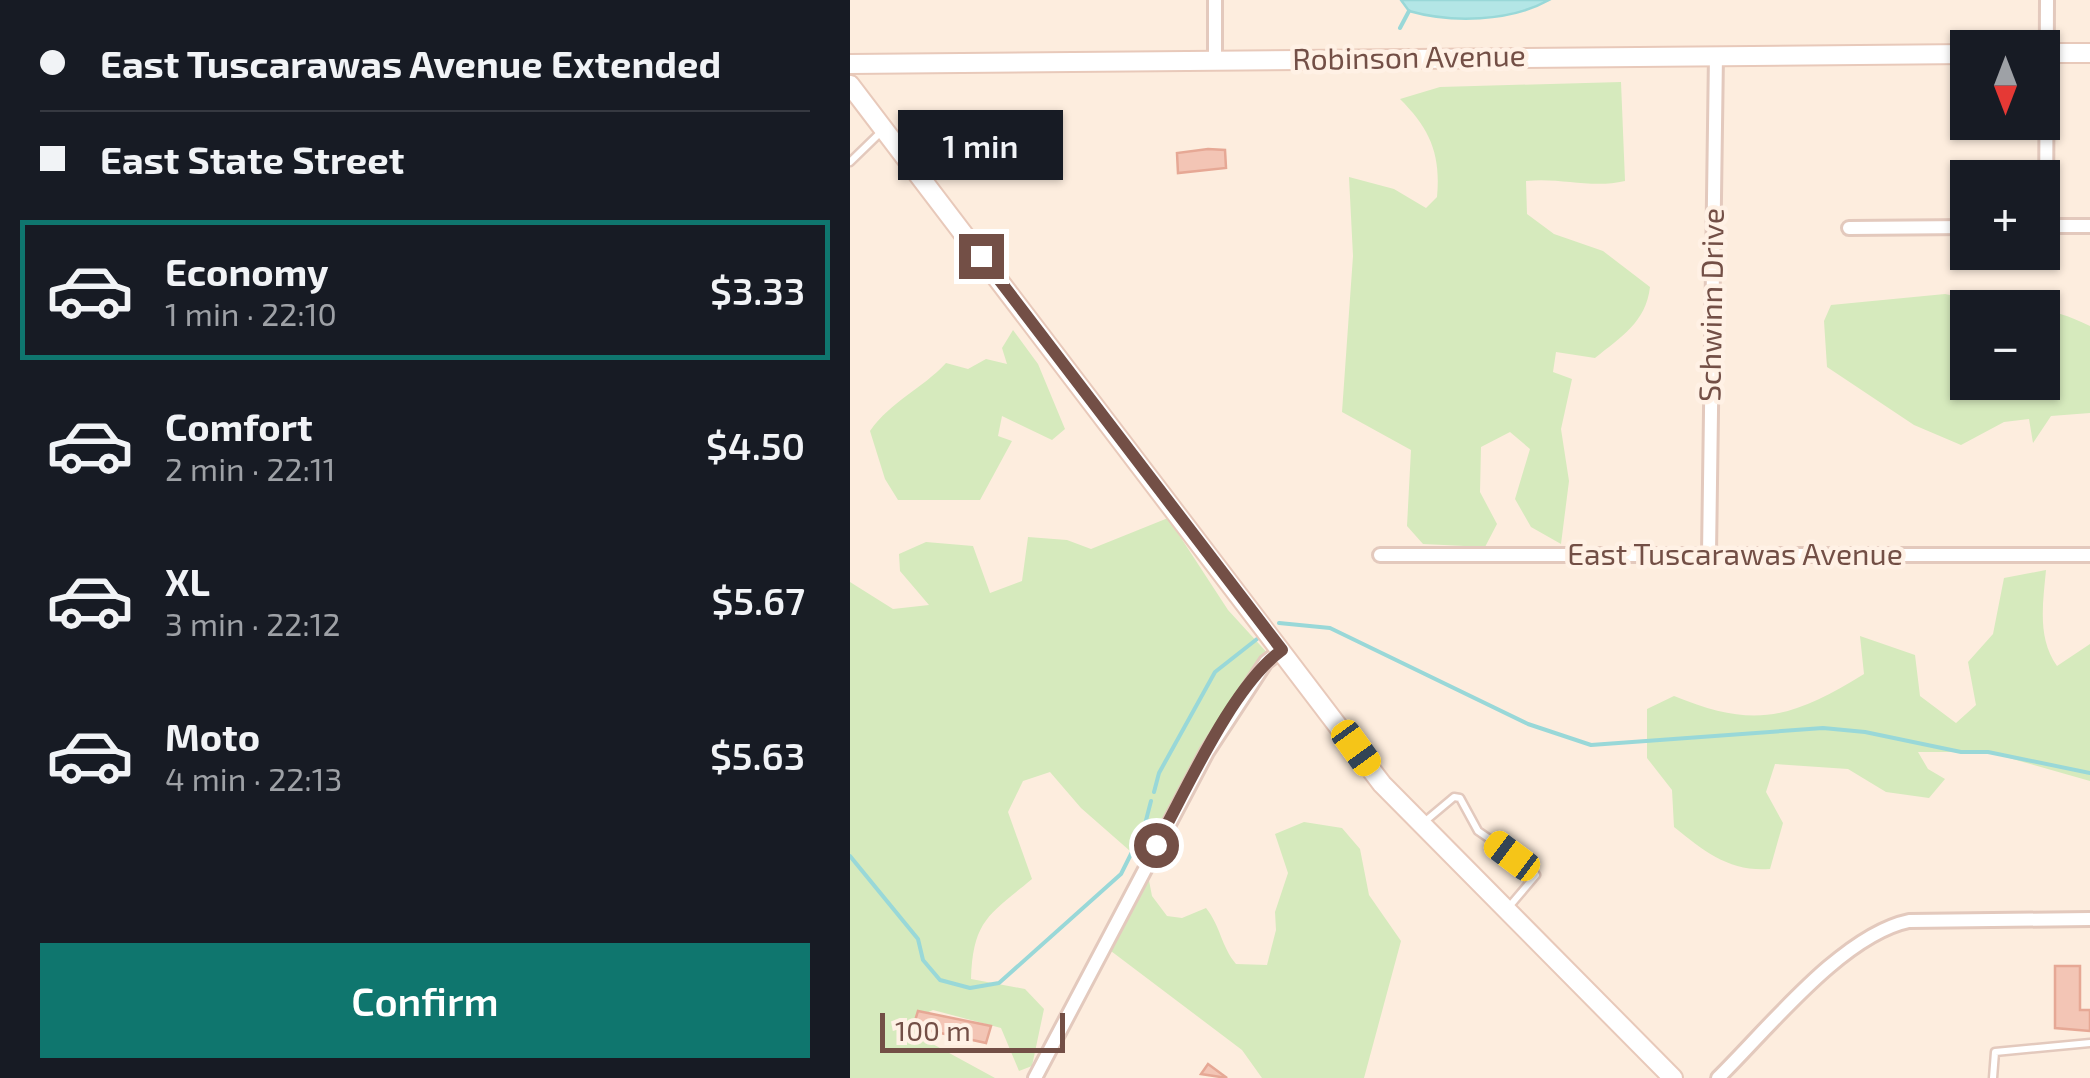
<!DOCTYPE html>
<meta charset="utf-8">
<style>
:root{--surface:#171b24;--page:#20242c;--text:#f1f3f6;--muted:#9ea1a6;--line:#363941;--accent:#0f766e}
body{margin:0;font-family:"Exo 2",sans-serif;background:var(--page);color:var(--text);height:100vh;display:flex;flex-direction:column;font-size:38px;white-space:nowrap}
*{box-sizing:border-box;margin:0}
p{font-size:32px;color:var(--muted)}
.icon{flex:none;width:55px;height:55px;fill:none;stroke:currentColor;stroke-width:2;stroke-linecap:round;stroke-linejoin:round}
.map{position:relative;flex:1;overflow:hidden}
.side{display:flex;flex-direction:column;background:var(--surface);width:850px}
.side>*{flex:none}
.banner{display:grid;align-content:center;height:220px;padding:0 40px;background:var(--surface)}
.needle{width:65px;rotate:180deg}
.controls{position:absolute;left:1100px;top:30px;display:grid;gap:20px}
.controls a{display:grid;place-items:center;width:110px;height:110px;border-radius:0px;background:var(--surface);box-shadow:0 2px 8px #0004;font-size:50px}
.scale{position:absolute;left:30px;bottom:25px;width:185px;box-sizing:border-box;padding-left:10px;border:5px solid #734f46;border-top:0;font-size:28px;line-height:35px;white-space:nowrap;color:#734f46;-webkit-text-stroke:8px #fff1e5;paint-order:stroke}
.end{position:absolute;width:45px;height:45px;margin:-22px;border:12px solid #734f46;background:#fff;box-shadow:0 0 0 5px #fff}
.from{border-radius:50%}
.bubble{position:absolute;height:70px;border-radius:0px;background:var(--surface);box-shadow:0 2px 8px #0004;font-size:32px;font-weight:600;line-height:70px;text-align:center}
.car{position:absolute;width:30px;height:60px;margin:-30px -15px;border-radius:12px;box-shadow:0 0 8px 2px #0007;background:linear-gradient(#f5c518 24%,#345 0 40%,#f5c518 0 76%,#345 0 86%,#f5c518 0)}
.banner b{display:flex;align-items:center;gap:35px;height:95px;font-size:38px}
.banner b+b{border-top:2px solid var(--line)}
.banner i{width:25px;height:25px;background:var(--text)}
ul{padding:0;list-style:none}
li{display:flex;align-items:center;gap:30px;height:140px;margin:0 20px 15px;padding:0 20px;border:5px solid transparent;border-radius:0px}
li div{flex:1}
li b{display:block;font-size:38px}
li em{font-style:normal;font-weight:600}
li.current{border-color:var(--accent)}
li>.icon{width:90px;height:90px;stroke-width:1.5}
.button{display:flex;gap:20px;margin-top:auto;padding:20px 40px}
.button a{flex:1;height:115px;border-radius:0px;background:var(--accent);color:#fff;font-size:40px;font-weight:600;line-height:115px;text-align:center}
main{display:flex;flex:1;min-height:0}
.map>svg:first-child{display:block}
.green{fill:#d6eabd;fill-rule:evenodd}
.water{fill:#b3e6e6;stroke:#99d8d8;stroke-width:2.5}
.lines{fill:none;stroke-linecap:round;stroke-linejoin:round}
.stream{stroke:#99d8d8;stroke-width:4}
.building{fill:#f3c5b5;stroke:#e6a895;stroke-width:2.5}
.lane-casing{stroke:#e3c9bd;stroke-width:11}
.street-casing{stroke:#e3c9bd;stroke-width:18}
.secondary-casing{stroke:#e8c9ba;stroke-width:22}
.lane{stroke:#fff;stroke-width:6}
.street{stroke:#fff;stroke-width:12}
.secondary{stroke:#fff;stroke-width:18}
.route{stroke:#734f46;stroke-width:12}
.labels{text-anchor:middle;stroke-width:9;stroke-linejoin:round;paint-order:stroke}
.street-label{font-size:30px;fill:#734f46;stroke:#fff1e5}
</style>
<main>
<section class="side">
<div class="banner">
<b><i class="from"></i>East Tuscarawas Avenue Extended</b>
<b><i></i>East State Street</b>
</div>
<ul>
<li class="current"><svg class="icon" aria-label="car" viewBox="0 0 24 24"><path d="M5 17H2v-5l4-1 3-4h7l3 4 3 1v5h-3M9 17h6M6 11h13"/><circle cx="7" cy="17" r="2"/><circle cx="17" cy="17" r="2"/></svg><div><b>Economy</b><p>1 min · 22:10</p></div><em>$3.33</em></li>
<li><svg class="icon" aria-label="car" viewBox="0 0 24 24"><path d="M5 17H2v-5l4-1 3-4h7l3 4 3 1v5h-3M9 17h6M6 11h13"/><circle cx="7" cy="17" r="2"/><circle cx="17" cy="17" r="2"/></svg><div><b>Comfort</b><p>2 min · 22:11</p></div><em>$4.50</em></li>
<li><svg class="icon" aria-label="car" viewBox="0 0 24 24"><path d="M5 17H2v-5l4-1 3-4h7l3 4 3 1v5h-3M9 17h6M6 11h13"/><circle cx="7" cy="17" r="2"/><circle cx="17" cy="17" r="2"/></svg><div><b>XL</b><p>3 min · 22:12</p></div><em>$5.67</em></li>
<li><svg class="icon" aria-label="car" viewBox="0 0 24 24"><path d="M5 17H2v-5l4-1 3-4h7l3 4 3 1v5h-3M9 17h6M6 11h13"/><circle cx="7" cy="17" r="2"/><circle cx="17" cy="17" r="2"/></svg><div><b>Moto</b><p>4 min · 22:13</p></div><em>$5.63</em></li>
</ul>
<div class="button"><a>Confirm</a></div>
</section>
<div class="map">
<svg width="1240" height="1078" viewBox="0 0 1240 1078">
<rect width="100%" height="100%" fill="#fdedde"/>
<path class="green" d="M771,82L775,181C741,189 710,177 676,181L677,214L704,234L753,251L800,287C796,322 771,337 745,358L706,352L703,372L722,379L711,429L719,481L711,544L681,527L665,499L680,449L660,432L631,447L630,492L647,524L635,547L573,544L557,526L561,450L492,412L503,256L499,177L544,189L576,208L587,197C591,154 580,129 550,99L590,87Z
M1095,294C1148,306 1189,300 1240,326V413L1201,416L1183,443L1179,419L1154,422L1111,445L1064,425L977,367L974,321L981,305ZM1118,308H1192V382H1118Z
M163,330L188,364L215,429L202,440L152,416L148,436L162,441L130,500H48L35,479L20,431C41,401 72,389 96,363L118,369L136,359L157,364L152,348Z
M318,518L378,610L421,657L296,865L302,896L317,916L332,918L356,908C371,927 371,946 386,964L417,965L426,930L425,912L438,873L425,834L454,822L492,828L510,849L519,895L551,941L514,1078H412L392,1050L253,945L296,865L231,808L200,772L173,781L158,812L182,879C139,915 123,920 121,979L175,989L194,1009L182,1066L169,1071L151,1028L83,1010L67,1017L79,1042L145,1078H0V582L43,609L79,605L50,571L49,554L76,542L123,546L140,593L172,581L178,537L217,540L241,549Z
M1196,570C1193,603 1187,638 1207,666L1240,644V781L1138,752H1068L1078,769L1095,779L1079,798L1036,792L998,769L925,764L916,792L933,823L920,869C880,872 855,852 824,827L822,790L797,758V709L824,696C904,729 941,719 1014,674L1010,636L1065,655L1070,696L1106,723L1126,705L1118,662L1143,634L1154,578Z"/>
<path class="water" d="M551,0H699C660,22 601,23 559,11Z"/>
<g class="lines">
<path class="stream" d="M550,28L559,11
M429,623L480,628L678,724L741,745L973,728L1015,732L1111,752H1138L1240,773
M304,792L309,773L365,672L407,639
M0,856L68,939L73,960L90,980L120,988L149,983L271,874L294,828L301,801"/>
</g>
<path class="building" d="M186,112V132H147V113Z
M358,149L375,150L376,168L328,173L327,153Z
M1205,966H1230V1010H1240V1031L1205,1028Z
M68,1011L141,1026L136,1043L63,1027Z
M358,1064L377,1078L351,1074Z"/>
<g class="lines">
<g class="lane-casing">
<path id="lane" d="M0,162L33,130
M573,823L604,797L610,798L628,831L679,866L686,875L658,908
M1143,1078L1145,1052L1240,1043"/>
</g>
<g class="street-casing">
<path id="street" d="M365,60V0
M1192,226H1240
M1196,226L1197,0
M999,228L1118,227
M859,554L866,55
M530,555H1240
M185,1078L357,752L416,662L432,650
M868,1078C918,1029 992,935 1059,921L1240,919"/>
</g>
<g class="secondary-casing">
<path id="secondary" d="M1192,53H1240
M0,64L1118,54
M0,85L532,784L823,1078"/>
</g>
<use href="#lane" class="lane"/>
<use href="#street" class="street"/>
<use href="#secondary" class="secondary"/>
</g>
<g class="lines">
<path class="route" d="M131,256L432,650C382,686 337,789 306,845"/>
</g>
<g class="labels">
<g class="street-label">
<text transform="translate(559 58) rotate(-1)" y="10">Robinson Avenue</text>
<text transform="translate(862 305) rotate(-89)" y="10">Schwinn Drive</text>
<text x="885" y="565">East Tuscarawas Avenue</text>
</g>
</g>
</svg>
<div class="controls">
<a><svg class="needle" viewBox="-14 -14 28 28"><path d="M0-13l5 13h-10z" fill="#e53935"/><path d="M0 13l5-13h-10z" fill="#9ea1a6"/></svg></a>
<a>+</a>
<a>−</a>
</div>
<div class="scale">100 m</div>
<i class="end from" style="left:306px;top:845px"></i>
<i class="end" style="left:131px;top:256px"></i>
<div class="bubble" style="left:48px;top:110px;width:165px">1 min</div>
<i class="car" style="left:506px;top:748px;rotate:144deg"></i>
<i class="car" style="left:662px;top:856px;rotate:307deg"></i>
</div>
</main>
